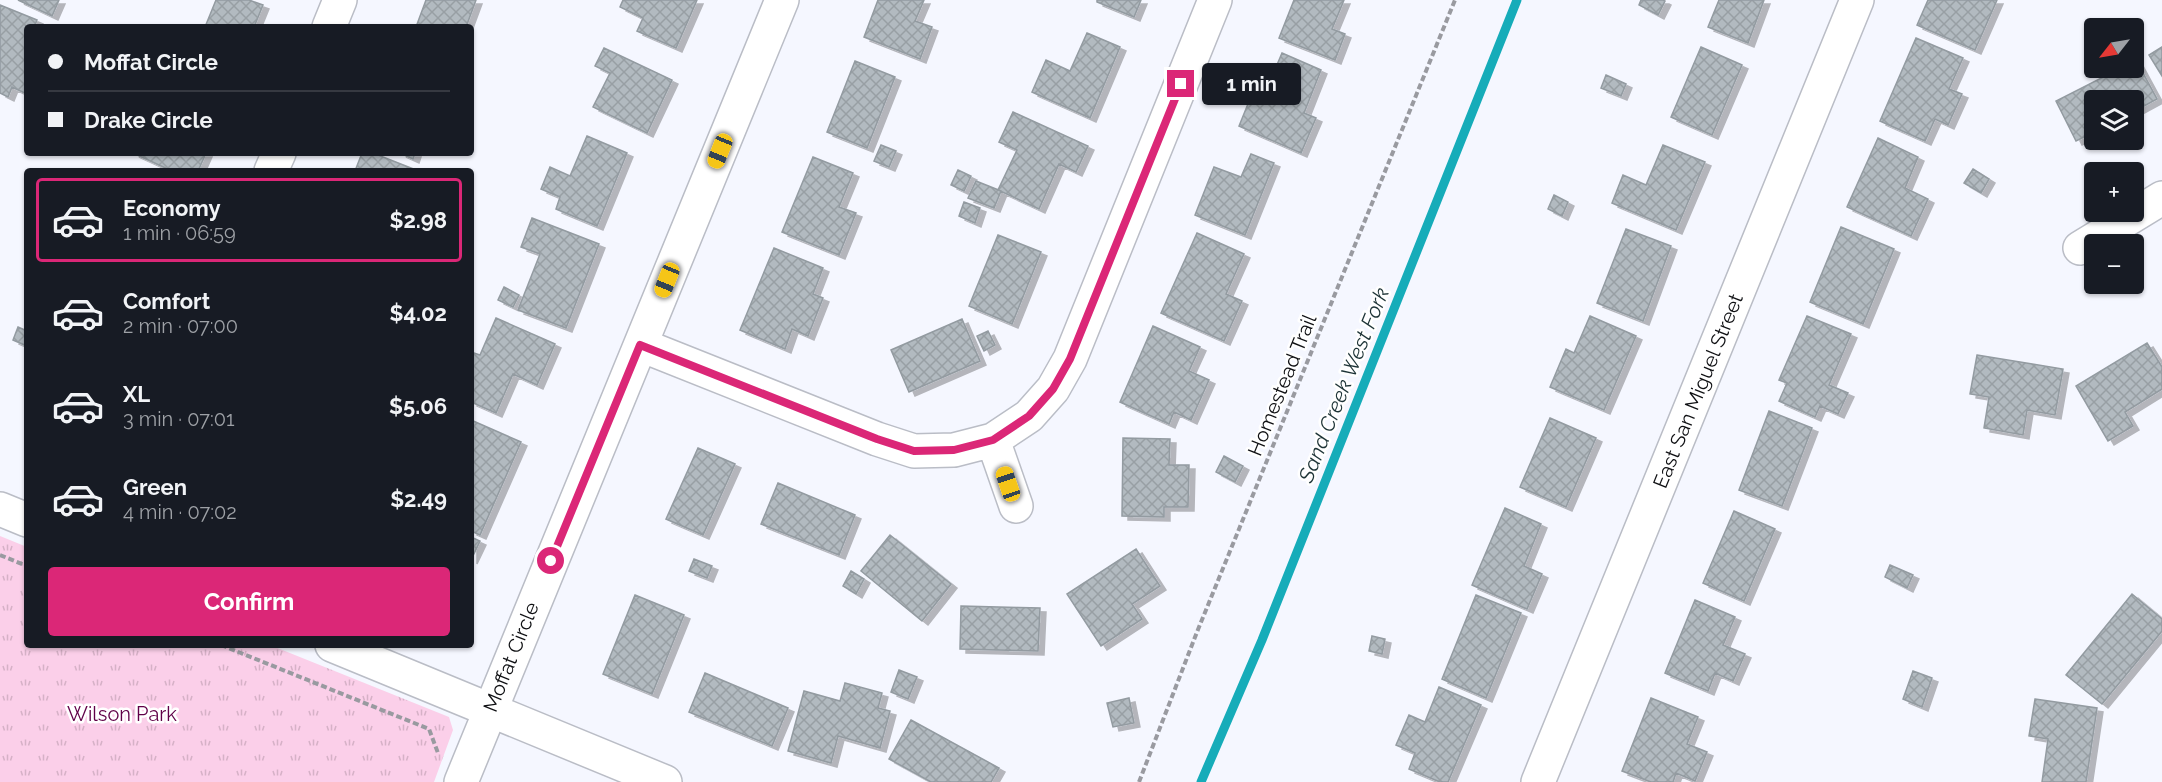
<!DOCTYPE html>
<meta charset="utf-8">
<style>
:root{--surface:#171b24;--page:#20242c;--text:#f1f3f6;--muted:#9ea1a6;--line:#363941;--accent:#db2777}
body{margin:0;font-family:Raleway,sans-serif;background:var(--page);color:var(--text);height:100vh;display:flex;flex-direction:column;font-size:22px;white-space:nowrap}
*{box-sizing:border-box;margin:0}
p{font-size:20px;color:var(--muted)}
.icon{flex:none;width:33px;height:33px;fill:none;stroke:currentColor;stroke-width:2;stroke-linecap:round;stroke-linejoin:round}
.map{position:relative;flex:1;overflow:hidden}
.sheet{position:absolute;left:24px;top:168px;width:450px;height:480px;display:flex;flex-direction:column;background:var(--surface);border-radius:6px;box-shadow:0 2px 4px #0004}
.sheet>*{flex:none}
.banner{position:absolute;left:24px;top:24px;width:450px;height:132px;border-radius:6px;box-shadow:0 2px 4px #0004;display:grid;align-content:center;height:132px;padding:0 24px;background:var(--surface)}
.needle{width:39px;rotate:239deg}
.fabs{position:absolute;left:2084px;top:18px;display:grid;gap:12px}
.fabs a{display:grid;place-items:center;width:60px;height:60px;border-radius:6px;background:var(--surface);box-shadow:0 2px 4px #0004;font-size:30px}
.end{position:absolute;width:27px;height:27px;margin:-14px;border:8px solid #db2777;background:#fff;box-shadow:0 0 0 3px #fff}
.from{border-radius:50%}
.bubble{position:absolute;height:42px;border-radius:6px;background:var(--surface);box-shadow:0 2px 4px #0004;font-size:20px;font-weight:700;line-height:42px;text-align:center}
.car{position:absolute;width:18px;height:36px;margin:-18px -9px;border-radius:8px;box-shadow:0 0 4px 2px #0007;background:linear-gradient(#f5c518 24%,#345 0 40%,#f5c518 0 76%,#345 0 86%,#f5c518 0)}
.banner b{display:flex;align-items:center;gap:21px;height:57px;font-size:22px}
.banner b+b{border-top:2px solid var(--line)}
.banner i{width:15px;height:15px;background:var(--text)}
ul{padding:10px 0 0;list-style:none}
li{display:flex;align-items:center;gap:18px;height:84px;margin:0 12px 9px;padding:0 12px;border:3px solid transparent;border-radius:6px}
li div{flex:1}
li b{display:block;font-size:22px}
li em{font-style:normal;font-weight:700}
li.active{border-color:var(--accent)}
li>.icon{width:54px;height:54px;stroke-width:1.5}
.cta{display:flex;gap:12px;margin-top:auto;padding:12px 24px}
.cta a{flex:1;height:69px;border-radius:6px;background:var(--accent);color:#fff;font-size:24px;font-weight:700;line-height:69px;text-align:center}
.map>svg:first-child{display:block}
.grass{fill:url(#grass-tufts)}
.lines{fill:none;stroke-linecap:round;stroke-linejoin:round}
.stream{stroke:#16acb9;stroke-width:9}
.building{fill:url(#building-cross-hatch);stroke:#939ba1;stroke-width:1.5;filter:url(#shadow)}
.street-casing{stroke:#babdc6;stroke-width:36}
.path{stroke:#999aa0;stroke-width:4;stroke-dasharray:6 3;stroke-linecap:butt}
.street{stroke:#fff;stroke-width:33}
.route{stroke:#db2777;stroke-width:8}
.labels{text-anchor:middle;stroke-width:5;stroke-linejoin:round;paint-order:stroke}
.street-label{font-size:20px;fill:#0e0f12;stroke:#fff}
.park-label{font-size:20px;fill:#600048;stroke:#fff}
.water-label{font-size:21px;font-style:italic;fill:#1d3336;stroke:#fff}
</style>
<div class="map">
<svg width="2162" height="782" viewBox="0 0 2162 782">
<defs>
<pattern id="grass-tufts" width="24" height="20" patternUnits="userSpaceOnUse" patternTransform="scale(1.5)"><rect width="24" height="20" fill="#fbcfe9"/><path d="M3 7l-1-3M5 7V3M7 7l1-3M15 17l-1-3M17 17v-4M19 17l1-3" fill="none" stroke="#d6b1c7"/></pattern>
<pattern id="building-cross-hatch" width="8" height="8" patternUnits="userSpaceOnUse" patternTransform="scale(1.5)"><rect width="8" height="8" fill="#b2bac0"/><path d="M0 0l8 8M0 8l8-8" fill="none" stroke="#989fa4"/></pattern>
<filter id="shadow"><feDropShadow dx="6" dy="4" stdDeviation="0" flood-color="#0004"/></filter>
</defs>
<rect width="100%" height="100%" fill="#f5f7ff"/>
<path class="grass" d="M0,536L27,547V645H270L449,717L453,730L434,782H0Z"/>
<g class="lines">
<path class="stream" d="M1201,782L1262,640L1517,0"/>
</g>
<path class="building" d="M18,0H59L52,16Z
M216,0H249L263,5L254,27H205Z
M426,0H476L466,27H416Z
M623,0H697L676,48L637,31L643,18L620,7Z
M878,0H924L915,21L932,27L920,59L864,37Z
M1097,0H1141L1134,17L1097,2Z
M1294,0H1344L1332,29L1345,34L1335,60L1279,38Z
M1641,0H1663L1665,1L1658,15L1639,5Z
M1719,0H1764L1748,43L1708,27Z
M1928,0H1997L1975,50L1917,25Z
M0,5L37,20L34,27H27L25,49L27,50V94L12,87L8,97L0,93Z
M1087,33L1120,47L1090,118L1032,92L1046,60L1070,71Z
M1916,38L1963,58L1949,89L1962,94L1948,125L1935,119L1925,141L1880,121Z
M1701,47L1742,65L1712,135L1671,117Z
M2162,47V76L2149,55Z
M604,48L672,80L647,133L593,107L610,73L595,66Z
M1282,53L1321,70L1304,113L1316,118L1301,153L1239,126L1252,94L1263,98Z
M2136,60L2157,99L2133,112V100H2094V132L2076,141L2056,101L2121,68H2133V61Z
M855,61L895,77L867,148L827,132Z
M1606,75L1626,84L1621,96L1601,88Z
M1013,112L1088,146L1076,172L1059,164L1039,209L998,190L1017,150L999,142Z
M587,136L627,153L597,226L556,209L560,197L541,189L550,167L570,176Z
M1878,138L1918,157L1905,188L1928,199L1911,236L1847,207Z
M881,145L896,151L889,167L874,161Z
M1663,145L1705,162L1676,230L1612,203L1623,175L1646,185Z
M133,153H206L198,171H172Z
M362,153H373L416,170L355,171Z
M400,153H415L413,159Z
M1251,154L1274,163L1245,235L1195,215L1214,167L1241,177Z
M813,157L853,173L839,207L856,213L839,255L782,232Z
M1973,169L1989,179L1981,193L1964,183Z
M958,170L971,176L964,191L951,185Z
M976,181L1001,191L994,208L968,198Z
M1554,195L1568,202L1562,216L1548,209Z
M964,202L980,208L975,223L959,216Z
M532,218L599,244L566,328L518,310L540,254L521,247Z
M1841,227L1894,249L1863,324L1810,302Z
M1626,229L1671,246L1643,321L1597,303Z
M1197,233L1244,254L1226,294L1242,301L1224,341L1161,313Z
M998,235L1041,252L1012,324L969,306Z
M774,248L823,268L813,294L823,298L808,336L792,329L785,349L740,330Z
M504,287L519,295L513,307L498,300Z
M1590,316L1636,336L1604,410L1550,387L1566,349L1574,353Z
M1807,316L1851,334L1829,385L1848,393L1838,414L1820,406L1815,417L1779,401L1787,383L1779,380Z
M496,318L555,344L537,385L513,374L496,413L471,402V352L480,355Z
M962,319L980,361L909,392L891,350Z
M1153,326L1200,347L1189,371L1209,380L1191,420L1174,412L1169,424L1120,402Z
M18,327L27,331V346L13,340Z
M988,331L995,345L984,351L977,336Z
M2147,343L2162,367V389L2125,412L2133,426L2108,441L2076,386Z
M1977,355L2063,369L2055,415L2027,410L2023,435L1984,428L1989,397L1970,394Z
M1769,411L1812,428L1782,506L1739,490Z
M1550,418L1596,438L1566,507L1520,487Z
M471,420L521,442L480,535L471,531Z
M1123,438L1170,439L1169,465H1189L1188,507H1164V517L1122,516Z
M698,448L735,464L703,535L666,519Z
M1224,456L1243,466L1235,482L1216,472Z
M778,483L855,515L839,555L761,524Z
M1505,508L1541,524L1524,566L1542,574L1527,609L1472,585Z
M1734,511L1775,529L1744,601L1703,583Z
M890,535L951,584L922,621L861,571Z
M471,537L480,541L471,560Z
M1136,549L1160,586L1132,604L1142,619L1101,646L1067,594Z
M694,559L712,566L707,578L689,571Z
M1890,565L1913,575L1907,588L1885,577Z
M851,571L864,579L856,594L843,586Z
M2132,594L2162,619V631L2102,704L2066,675Z
M635,595L684,615L652,694L603,674Z
M1476,595L1521,613L1486,698L1442,679Z
M1695,600L1735,617L1723,645L1745,654L1733,681L1715,673L1708,691L1665,673Z
M961,606L1040,608L1038,651L960,649Z
M1372,636L1385,639L1382,654L1369,651Z
M899,670L917,677L908,699L891,692Z
M1913,671L1932,678L1922,707L1903,699Z
M705,673L788,708L772,746L689,712Z
M845,683L882,693L878,708L890,711L880,748L838,736L831,763L788,751L804,691L840,701Z
M1439,687L1481,705L1448,782H1440L1409,769L1415,753L1396,745L1409,715L1425,722Z
M1129,698L1134,723L1113,727L1107,703Z
M1651,698L1698,717L1687,744L1707,752L1695,781L1676,773L1673,782H1651L1622,771Z
M2035,699L2097,708L2086,782H2042L2048,739L2029,736Z
M911,720L999,768L991,782H931L889,759Z"/>
<g class="lines">
<g class="street-casing">
<path id="street" d="M329,27L340,0
M271,171L279,153
M2080,248L2162,198
M641,345L877,439L914,451L954,450L993,440L1029,416L1053,389L1070,359L1215,0
M993,440L1016,506
M0,509L27,520
M332,645L665,782
M461,782L782,0
M1538,782L1857,0"/>
</g>
<path class="path" d="M0,555L27,566
M221,645L429,729L438,753
M1139,782L1197,632L1455,0"/>
<use href="#street" class="street"/>
</g>
<g class="lines">
<path class="route" d="M551,561L640,345L877,439L914,451L954,450L993,440L1029,416L1053,389L1070,359L1181,84"/>
</g>
<g class="labels">
<g class="street-label">
<text transform="translate(1282 385) rotate(-68)" y="7">Homestead Trail</text>
<text transform="translate(1698 391) rotate(-68)" y="7">East San Miguel Street</text>
<text transform="translate(511 657) rotate(-68)" y="7">Moffat Circle</text>
</g>
<g class="park-label">
<text x="122" y="721">Wilson Park</text>
</g>
<g class="water-label">
<text transform="translate(1344 385) rotate(-68)" y="7">Sand Creek West Fork</text>
</g>
</g>
</svg>
<div class="fabs">
<a><svg class="needle" viewBox="-14 -14 28 28"><path d="M0-13l5 13h-10z" fill="#e53935"/><path d="M0 13l5-13h-10z" fill="#9ea1a6"/></svg></a>
<a><svg class="icon" aria-label="layers" viewBox="0 0 24 24"><path d="M12 4l9 5-9 5-9-5zM3 14l9 5 9-5"/></svg></a>
<a>+</a>
<a>−</a>
</div>
<i class="end from" style="left:551px;top:561px"></i>
<i class="end" style="left:1181px;top:84px"></i>
<div class="bubble" style="left:1202px;top:63px;width:99px">1 min</div>
<i class="car" style="left:720px;top:151px;rotate:202deg"></i>
<i class="car" style="left:667px;top:280px;rotate:202deg"></i>
<i class="car" style="left:1008px;top:484px;rotate:341deg"></i>
<div class="banner">
<b><i class="from"></i>Moffat Circle</b>
<b><i></i>Drake Circle</b>
</div>
<section class="sheet">
<ul>
<li class="active"><svg class="icon" aria-label="car" viewBox="0 0 24 24"><path d="M5 17H2v-5l4-1 3-4h7l3 4 3 1v5h-3M9 17h6M6 11h13"/><circle cx="7" cy="17" r="2"/><circle cx="17" cy="17" r="2"/></svg><div><b>Economy</b><p>1 min · 06:59</p></div><em>$2.98</em></li>
<li><svg class="icon" aria-label="car" viewBox="0 0 24 24"><path d="M5 17H2v-5l4-1 3-4h7l3 4 3 1v5h-3M9 17h6M6 11h13"/><circle cx="7" cy="17" r="2"/><circle cx="17" cy="17" r="2"/></svg><div><b>Comfort</b><p>2 min · 07:00</p></div><em>$4.02</em></li>
<li><svg class="icon" aria-label="car" viewBox="0 0 24 24"><path d="M5 17H2v-5l4-1 3-4h7l3 4 3 1v5h-3M9 17h6M6 11h13"/><circle cx="7" cy="17" r="2"/><circle cx="17" cy="17" r="2"/></svg><div><b>XL</b><p>3 min · 07:01</p></div><em>$5.06</em></li>
<li><svg class="icon" aria-label="car" viewBox="0 0 24 24"><path d="M5 17H2v-5l4-1 3-4h7l3 4 3 1v5h-3M9 17h6M6 11h13"/><circle cx="7" cy="17" r="2"/><circle cx="17" cy="17" r="2"/></svg><div><b>Green</b><p>4 min · 07:02</p></div><em>$2.49</em></li>
</ul>
<div class="cta"><a>Confirm</a></div>
</section>
</div>
